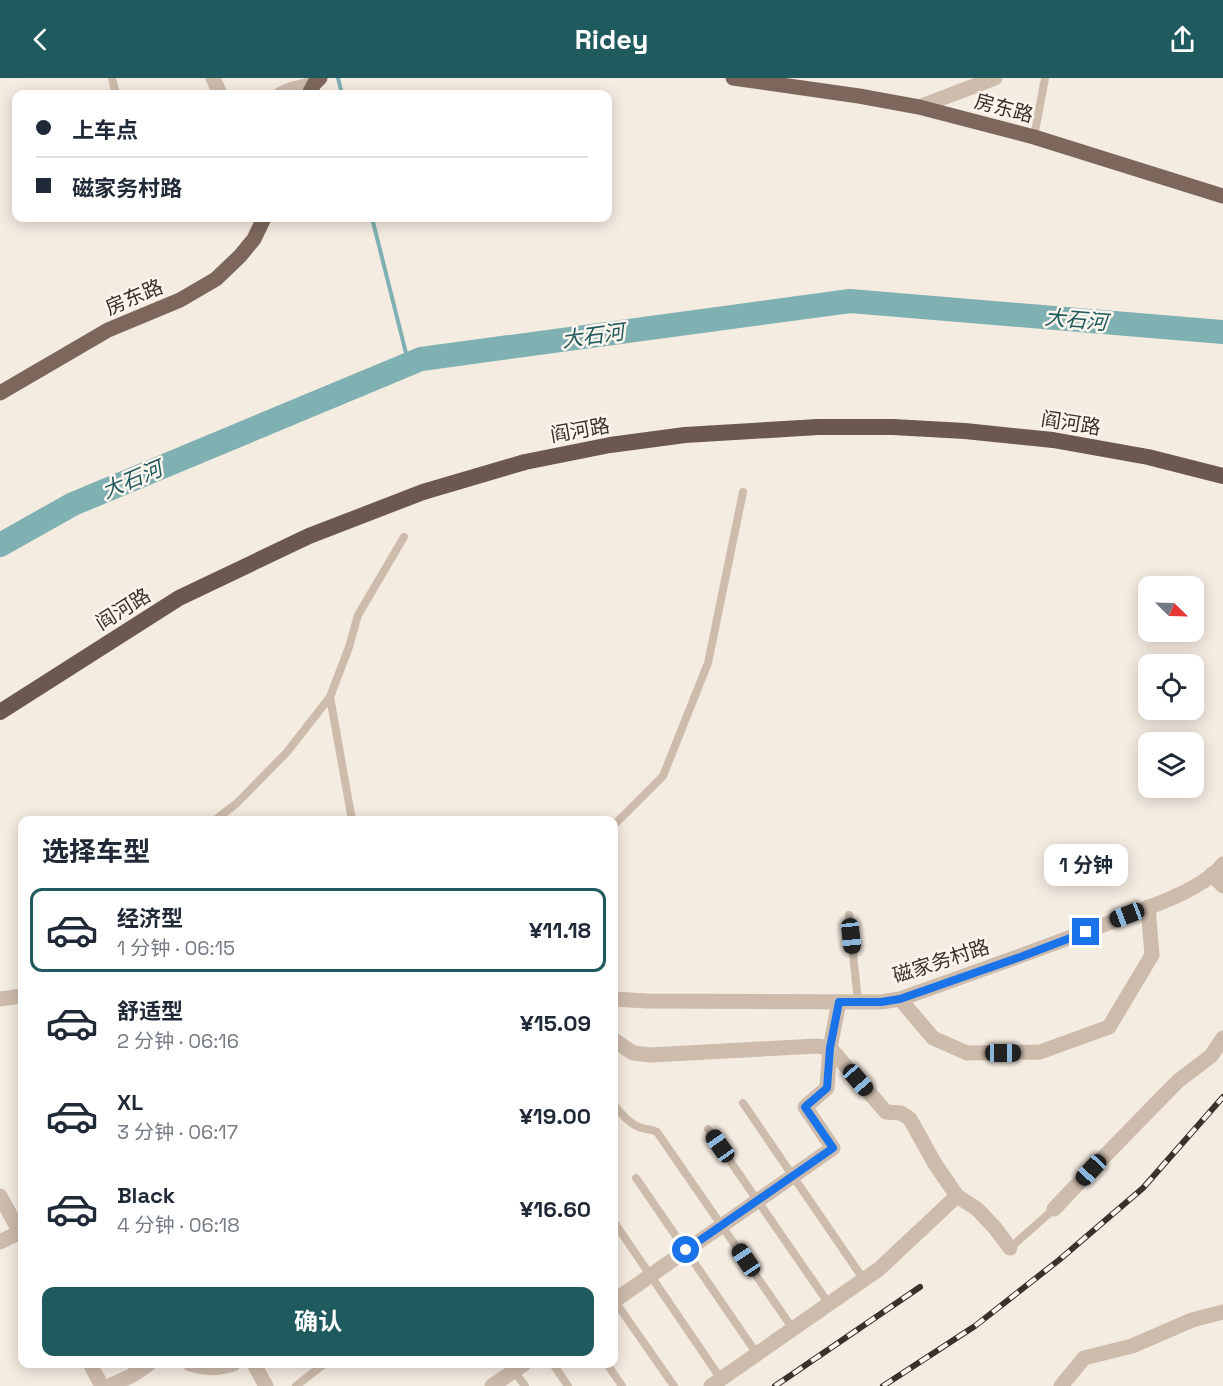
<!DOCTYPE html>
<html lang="zh">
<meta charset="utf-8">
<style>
:root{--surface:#fff;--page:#f2f2f3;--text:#1f2937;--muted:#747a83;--line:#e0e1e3;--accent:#1f5a5e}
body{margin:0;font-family:"Space Grotesk","Noto Sans SC",sans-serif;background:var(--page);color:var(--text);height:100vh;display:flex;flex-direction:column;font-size:22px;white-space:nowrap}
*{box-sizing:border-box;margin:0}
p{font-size:20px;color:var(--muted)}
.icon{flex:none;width:33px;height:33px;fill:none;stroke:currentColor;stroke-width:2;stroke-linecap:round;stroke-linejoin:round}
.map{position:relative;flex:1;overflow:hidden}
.details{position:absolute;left:18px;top:738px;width:600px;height:552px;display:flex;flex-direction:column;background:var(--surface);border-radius:12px;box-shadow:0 3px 15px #0003}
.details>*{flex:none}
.hud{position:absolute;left:12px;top:12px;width:600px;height:132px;border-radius:12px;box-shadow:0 3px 15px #0003;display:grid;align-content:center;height:132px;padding:0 24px;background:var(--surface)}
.needle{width:39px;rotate:113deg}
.controls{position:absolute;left:1138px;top:498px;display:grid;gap:12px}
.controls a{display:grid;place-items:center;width:66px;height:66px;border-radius:12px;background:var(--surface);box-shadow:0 3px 15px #0003;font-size:30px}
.end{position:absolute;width:27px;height:27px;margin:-14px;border:8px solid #1a73e8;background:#fff;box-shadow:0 0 0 3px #fff}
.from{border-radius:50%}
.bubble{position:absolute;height:42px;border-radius:12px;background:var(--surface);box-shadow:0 3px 15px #0003;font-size:20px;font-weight:700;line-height:42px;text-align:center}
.car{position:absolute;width:18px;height:36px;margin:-18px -9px;border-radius:8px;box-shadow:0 0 4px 2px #0007;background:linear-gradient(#222 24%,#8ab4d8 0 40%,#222 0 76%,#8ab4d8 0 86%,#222 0)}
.hud b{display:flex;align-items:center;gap:21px;height:57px;font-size:22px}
.hud b+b{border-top:2px solid var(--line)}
.hud i{width:15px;height:15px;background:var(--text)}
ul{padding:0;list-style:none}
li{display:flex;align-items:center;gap:18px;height:84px;margin:0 12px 9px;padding:0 12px;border:3px solid transparent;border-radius:12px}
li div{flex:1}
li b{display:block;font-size:22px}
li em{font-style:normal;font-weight:700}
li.current{border-color:var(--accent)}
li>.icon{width:54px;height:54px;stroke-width:1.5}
h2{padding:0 24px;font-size:27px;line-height:72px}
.cta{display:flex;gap:12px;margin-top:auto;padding:12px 24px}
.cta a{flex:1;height:69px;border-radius:12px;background:var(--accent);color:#fff;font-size:24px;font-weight:700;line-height:69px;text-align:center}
header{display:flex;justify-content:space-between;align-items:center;height:78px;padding:0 24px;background:var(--accent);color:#fff;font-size:27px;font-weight:700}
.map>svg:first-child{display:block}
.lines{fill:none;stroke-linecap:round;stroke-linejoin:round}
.stream{stroke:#7fb0b2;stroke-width:4}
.river{stroke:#7fb0b2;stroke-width:24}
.service{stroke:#cdbbac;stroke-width:8}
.minor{stroke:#cdbbac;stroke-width:15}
.tertiary{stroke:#cdbbac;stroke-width:15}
.primary{stroke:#7d675c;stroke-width:15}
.trunk{stroke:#6c584f;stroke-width:16}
.rail-casing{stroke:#3b302b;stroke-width:6}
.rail{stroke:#fbf5ee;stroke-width:4;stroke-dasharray:11;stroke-linecap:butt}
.route{stroke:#1a73e8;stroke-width:8}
.labels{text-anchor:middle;stroke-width:5;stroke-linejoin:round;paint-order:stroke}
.street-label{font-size:20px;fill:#3b302b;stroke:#fbf5ee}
.water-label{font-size:21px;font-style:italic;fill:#1f5a5e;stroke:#fbf5ee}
</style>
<header><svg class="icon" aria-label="back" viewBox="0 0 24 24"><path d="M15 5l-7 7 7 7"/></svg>Ridey<svg class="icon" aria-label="share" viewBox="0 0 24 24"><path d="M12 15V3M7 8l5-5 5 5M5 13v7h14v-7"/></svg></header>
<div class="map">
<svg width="1223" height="1308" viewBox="0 0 1223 1308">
<rect width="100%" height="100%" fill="#f4ebe1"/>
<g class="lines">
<path class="stream" d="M338,0L342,16
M372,140L409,287"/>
<path class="river" d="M0,467L73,426L421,281L850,223L1223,254"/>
<path class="service" d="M112,0L116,16
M1034,59L1045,0
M215,742L237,725L287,674L330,619
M352,742L330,619L349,569L358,537L404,459
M614,747L663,698L708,585L743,414
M849,837L858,924
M743,1025L864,1202
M614,1027C622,1036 630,1047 642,1050C648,1052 652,1051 657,1054L793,1251
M708,1051L829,1226
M636,1100L757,1276
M614,1144L721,1301
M1010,1170L1054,1131
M614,1222L674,1308
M509,1286L525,1308
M553,1286L568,1308
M607,1286L622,1308
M296,1308L324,1286"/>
<path class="minor" d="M919,29L995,0
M1212,796L1223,808
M900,921L933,960L967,975L1040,974L1109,949L1152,877L1148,829
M614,962L633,975L651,977L817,968L830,970L886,1034L901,1035L910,1041L935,1086L957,1118L977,1131L995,1150L1010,1170
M1054,1131L1091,1092L1178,1003L1211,978L1223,960
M614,1223L833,1070L805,1029L827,1010L830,970L839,924
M190,1286C205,1291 219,1291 233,1286
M254,1286L266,1308
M109,1308L131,1298L149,1286
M492,1308L524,1286
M711,1308L879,1191L957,1118
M1061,1308L1084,1280L1132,1268L1192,1242L1223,1234"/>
<path class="tertiary" d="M213,0L220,16
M281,16L293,11L314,6
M0,921L22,918
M614,921L647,923L881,924L900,921C970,896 1041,871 1111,844C1142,831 1203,813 1223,786
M0,1118L22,1158
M0,1164L22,1153
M90,1286L102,1308"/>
<path class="primary" d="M733,0L859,18L919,29L1034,59L1223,118
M309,16L314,6L320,0
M0,315L108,252L180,222L216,201L240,178L254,161L264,140"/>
<path class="trunk" d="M0,634L179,520L309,458L423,414L525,384L610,367L685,357L818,349H893L965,353L1053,362L1148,379L1223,398"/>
<g class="rail-casing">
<path id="rail" d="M775,1308L920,1209
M883,1308L975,1248L1059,1182L1143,1110L1223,1019"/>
</g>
<use href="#rail" class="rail"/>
</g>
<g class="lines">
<path class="route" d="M686,1172L833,1070L805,1029L827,1010L830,970L839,924H881L900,921L1023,878L1086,854"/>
</g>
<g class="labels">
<g class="street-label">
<text transform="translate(1004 30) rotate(15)" y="7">房东路</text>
<text transform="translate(134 219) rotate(-23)" y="7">房东路</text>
<text transform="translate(1071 345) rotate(9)" y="7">阎河路</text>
<text transform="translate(580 352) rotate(-10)" y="7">阎河路</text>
<text transform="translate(123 531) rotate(-32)" y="7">阎河路</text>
<text transform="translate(941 883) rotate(-18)" y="7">磁家务村路</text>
</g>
<g class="water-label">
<text transform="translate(1076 242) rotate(5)" y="7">大石河</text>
<text transform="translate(593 258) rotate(-8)" y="7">大石河</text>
<text transform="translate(132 402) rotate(-23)" y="7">大石河</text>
</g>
</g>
</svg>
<div class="controls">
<a><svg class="needle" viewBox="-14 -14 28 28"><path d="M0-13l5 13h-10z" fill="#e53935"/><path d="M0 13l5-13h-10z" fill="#747a83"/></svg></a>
<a><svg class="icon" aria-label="locate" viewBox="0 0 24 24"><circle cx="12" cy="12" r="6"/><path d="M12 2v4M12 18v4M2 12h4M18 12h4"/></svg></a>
<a><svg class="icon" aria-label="layers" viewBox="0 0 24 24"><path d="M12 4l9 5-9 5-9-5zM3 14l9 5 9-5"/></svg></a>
</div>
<i class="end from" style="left:686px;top:1172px"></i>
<i class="end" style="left:1086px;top:854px"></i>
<div class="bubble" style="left:1044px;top:766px;width:84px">1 分钟</div>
<i class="car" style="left:1127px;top:837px;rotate:249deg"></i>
<i class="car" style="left:851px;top:858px;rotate:174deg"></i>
<i class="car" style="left:1003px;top:975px;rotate:90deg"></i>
<i class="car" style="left:858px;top:1002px;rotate:139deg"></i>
<i class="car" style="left:720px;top:1068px;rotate:325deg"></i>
<i class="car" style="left:1091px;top:1092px;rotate:223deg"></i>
<i class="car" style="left:746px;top:1182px;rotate:326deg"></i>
<div class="hud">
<b><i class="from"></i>上车点</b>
<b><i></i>磁家务村路</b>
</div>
<section class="details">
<h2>选择车型</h2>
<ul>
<li class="current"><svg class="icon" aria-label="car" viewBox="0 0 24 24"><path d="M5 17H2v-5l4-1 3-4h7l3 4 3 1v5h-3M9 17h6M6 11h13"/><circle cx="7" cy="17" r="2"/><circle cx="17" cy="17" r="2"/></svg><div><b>经济型</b><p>1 分钟 · 06:15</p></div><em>¥11.18</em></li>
<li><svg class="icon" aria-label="car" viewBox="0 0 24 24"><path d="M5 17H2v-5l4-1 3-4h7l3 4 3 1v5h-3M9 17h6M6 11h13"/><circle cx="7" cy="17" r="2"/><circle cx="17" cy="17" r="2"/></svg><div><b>舒适型</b><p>2 分钟 · 06:16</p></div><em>¥15.09</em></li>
<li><svg class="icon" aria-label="car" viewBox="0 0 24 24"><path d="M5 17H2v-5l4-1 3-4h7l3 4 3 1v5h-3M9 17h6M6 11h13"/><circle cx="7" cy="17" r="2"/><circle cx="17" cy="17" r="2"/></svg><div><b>XL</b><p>3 分钟 · 06:17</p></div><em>¥19.00</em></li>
<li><svg class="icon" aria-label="car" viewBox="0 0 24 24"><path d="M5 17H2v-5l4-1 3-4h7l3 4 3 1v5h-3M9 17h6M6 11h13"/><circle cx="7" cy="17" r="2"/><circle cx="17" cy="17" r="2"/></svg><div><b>Black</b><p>4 分钟 · 06:18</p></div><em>¥16.60</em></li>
</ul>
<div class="cta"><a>确认</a></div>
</section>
</div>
